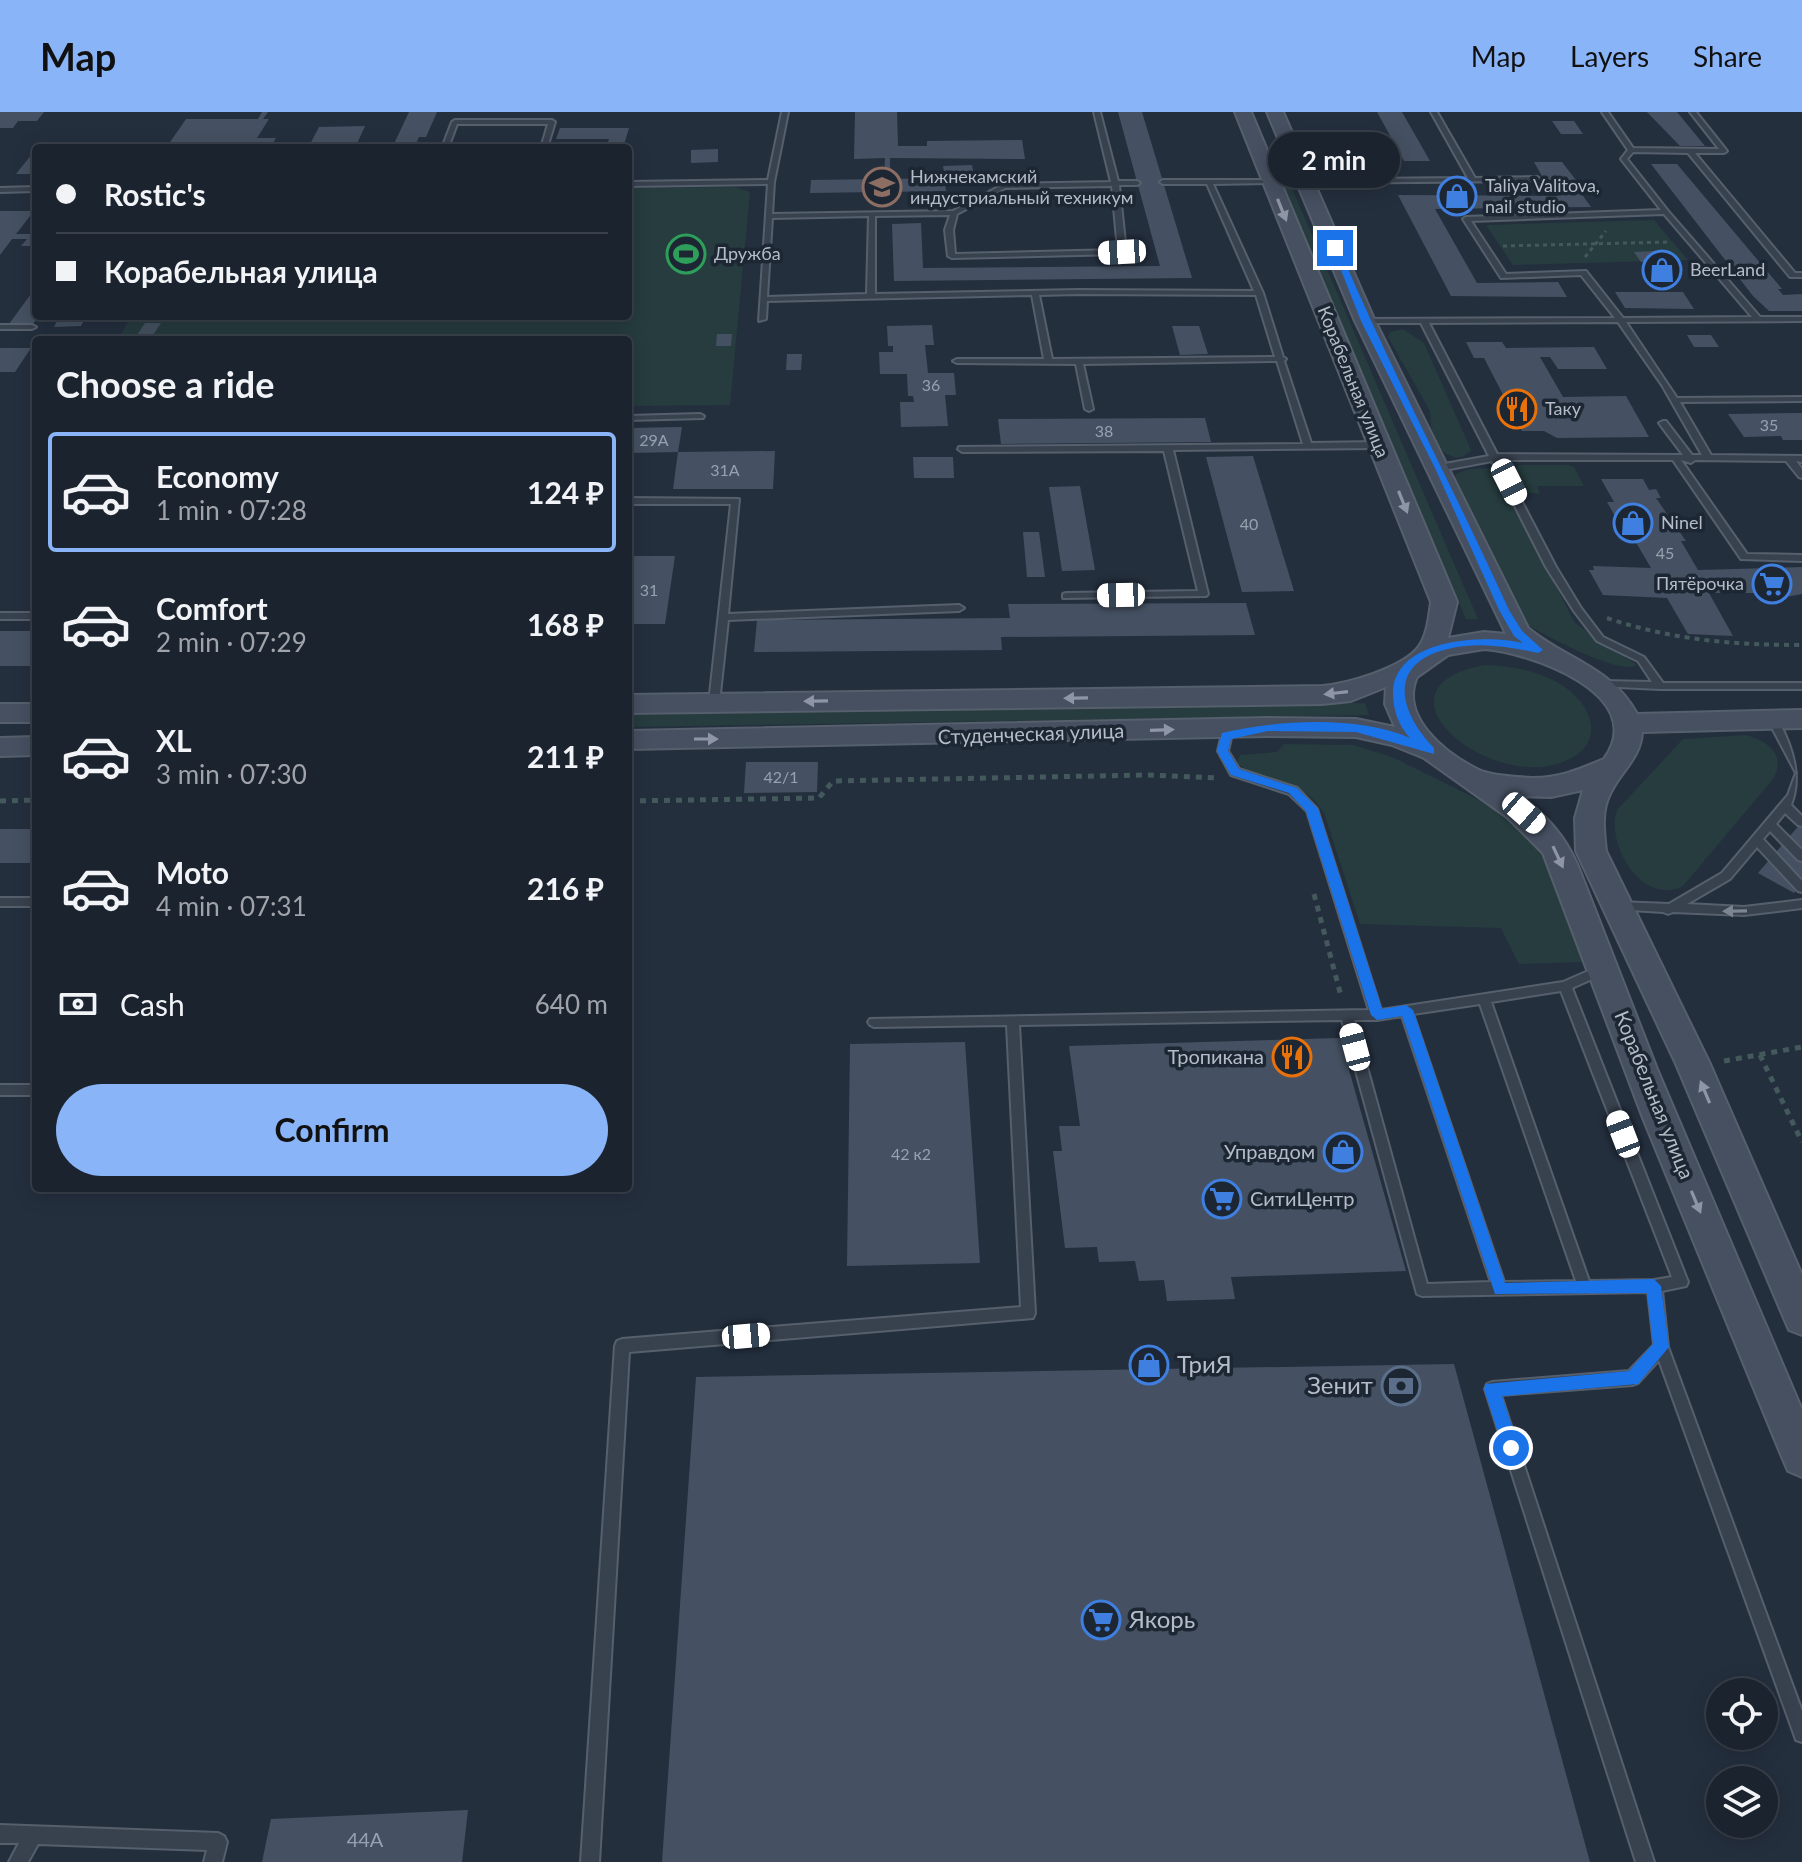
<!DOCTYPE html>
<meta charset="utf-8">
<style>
:root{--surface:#1b232e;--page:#282f3a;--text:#f1f3f6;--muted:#a0a4aa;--line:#39404a;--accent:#8ab4f8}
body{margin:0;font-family:Lato,sans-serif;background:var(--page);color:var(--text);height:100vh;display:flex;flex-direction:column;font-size:30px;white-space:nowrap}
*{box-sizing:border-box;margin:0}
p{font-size:26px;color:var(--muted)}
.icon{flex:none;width:44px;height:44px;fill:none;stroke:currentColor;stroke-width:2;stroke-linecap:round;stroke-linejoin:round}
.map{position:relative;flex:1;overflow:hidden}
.details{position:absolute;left:32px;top:224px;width:600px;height:856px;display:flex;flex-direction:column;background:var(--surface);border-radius:8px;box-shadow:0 4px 20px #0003,0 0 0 2px var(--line)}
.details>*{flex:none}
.top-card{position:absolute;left:32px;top:32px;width:600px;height:176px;border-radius:8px;box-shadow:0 4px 20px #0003,0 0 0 2px var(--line);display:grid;align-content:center;height:176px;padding:0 24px;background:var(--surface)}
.buttons{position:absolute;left:1706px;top:1566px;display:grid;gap:16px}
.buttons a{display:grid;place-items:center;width:72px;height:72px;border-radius:50%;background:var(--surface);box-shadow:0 4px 20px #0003,0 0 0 2px var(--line);font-size:40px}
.end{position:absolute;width:36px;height:36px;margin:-18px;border:10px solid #1a73e8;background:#fff;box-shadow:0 0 0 4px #fff}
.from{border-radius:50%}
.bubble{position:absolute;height:56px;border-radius:28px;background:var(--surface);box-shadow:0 4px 20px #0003,0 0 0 2px var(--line);font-size:26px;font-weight:700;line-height:56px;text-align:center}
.car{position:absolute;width:24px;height:48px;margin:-24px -12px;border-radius:10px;box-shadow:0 0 6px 2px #0007;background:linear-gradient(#fff 24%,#345 0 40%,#fff 0 76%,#345 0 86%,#fff 0)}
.top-card b{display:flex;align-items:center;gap:28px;height:76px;font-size:30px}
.top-card b+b{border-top:2px solid var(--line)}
.top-card i{width:20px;height:20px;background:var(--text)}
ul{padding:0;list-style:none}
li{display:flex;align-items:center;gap:24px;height:120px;margin:0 16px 12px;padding:0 8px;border:4px solid transparent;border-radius:8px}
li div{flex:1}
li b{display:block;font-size:30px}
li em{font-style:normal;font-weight:700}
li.active{border-color:var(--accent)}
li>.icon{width:72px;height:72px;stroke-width:1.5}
h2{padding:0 24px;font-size:36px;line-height:96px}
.pay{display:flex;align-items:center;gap:20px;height:88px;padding:0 24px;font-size:30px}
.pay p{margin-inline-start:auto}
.button{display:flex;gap:16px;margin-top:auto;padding:16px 24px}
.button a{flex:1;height:92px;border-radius:48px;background:var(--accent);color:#111;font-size:32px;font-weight:700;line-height:92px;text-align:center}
header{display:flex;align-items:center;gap:48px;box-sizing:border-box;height:112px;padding:0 40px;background:var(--accent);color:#111}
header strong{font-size:38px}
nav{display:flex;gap:44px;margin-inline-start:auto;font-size:28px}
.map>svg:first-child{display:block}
.green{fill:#263c3f}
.building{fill:#455162}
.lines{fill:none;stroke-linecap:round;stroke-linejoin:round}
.lane-casing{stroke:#565f6c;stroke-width:4}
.secondary-casing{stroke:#565f6c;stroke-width:4}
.path-far2{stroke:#44595c;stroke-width:3;stroke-dasharray:4 4;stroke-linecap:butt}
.path-far1{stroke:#44595c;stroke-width:4;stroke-dasharray:5 5;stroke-linecap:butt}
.path{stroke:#44595c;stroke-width:5;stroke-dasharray:6 6;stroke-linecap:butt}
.lane{fill:#38414e;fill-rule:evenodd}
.secondary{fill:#465061;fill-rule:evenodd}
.oneway{fill:#8e96a5}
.oneway2{fill:#7c8592}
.route{fill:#1a73e8}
.labels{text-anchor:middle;stroke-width:7;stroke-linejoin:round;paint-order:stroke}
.number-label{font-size:16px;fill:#98a1af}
.far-poi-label{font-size:18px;fill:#b4bcc9;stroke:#1d2633;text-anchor:start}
.far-street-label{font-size:18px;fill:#b4bcc9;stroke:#1d2633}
.street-label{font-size:20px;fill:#b4bcc9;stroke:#1d2633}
.poi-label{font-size:20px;fill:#b4bcc9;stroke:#1d2633;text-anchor:end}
.near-number-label{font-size:20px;fill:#98a1af}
.near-poi-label{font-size:24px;fill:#b4bcc9;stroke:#1d2633;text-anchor:start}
</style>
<header>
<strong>Map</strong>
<nav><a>Map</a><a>Layers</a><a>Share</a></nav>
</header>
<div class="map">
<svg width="1802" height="1750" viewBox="0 0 1802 1750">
<rect width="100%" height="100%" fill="#242f3e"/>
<path class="green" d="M1272,51H1281L1478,507H1466Z
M735,75L750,80L730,293L628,294V228H117L132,204H628V76Z
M1654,108L1688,148L1513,153L1486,113Z
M1403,217L1424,231L1471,338C1458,354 1444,341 1432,330L1430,299L1388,225L1390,220Z
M1519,353H1569L1574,355L1584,374H1537L1540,382C1522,382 1520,375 1512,360Z
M1492,356L1497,359L1575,511L1637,553C1620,565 1539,520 1521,509L1452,371L1456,362L1469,357Z
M1484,553C1509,554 1532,557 1555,569C1595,590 1610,636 1557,652C1483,674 1366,576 1484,553Z
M1365,591L1369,603L628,615V603Z
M1746,623C1768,629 1787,643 1773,667L1683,774C1643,795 1605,733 1617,698L1683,627Z
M1284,632L1353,633L1392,645L1499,698L1548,736L1590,846L1583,850L1519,852L1501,816L1360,812L1324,701C1303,666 1268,672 1237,652L1240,643L1277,640Z"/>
<path class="building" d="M0,0H44L37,9H18L13,16H0Z
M262,0H268L263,7H269L257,26H276L273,31H253L250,36H166L186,7H258Z
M409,0H437L426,25H419L414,36H392Z
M855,0H897L898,34H927V29L1022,28L1025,47L890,46V67L945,66L943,54L972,53L975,70H945L946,79L810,81L811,68L884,67L885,46L854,47Z
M1118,0H1142L1192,166L894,169L892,112L921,111L923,156L1160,154Z
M1377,0H1402L1430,49H1404Z
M1647,0H1677L1705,34H1680Z
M1552,9H1574L1583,22H1561Z
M365,14L355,36H308L319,15Z
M560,16H629L623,36H606L609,27H556Z
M718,37V50L691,51V38Z
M32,42H36V62H16Z
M1534,50H1562L1586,81H1581L1591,95L1435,97L1477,171L1558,170L1567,185L1451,184L1398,83L1558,84L1547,73Z
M1651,52H1677L1782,177H1778L1783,183L1802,182V199H1769L1753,184Z
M0,99H34L16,122H31L36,115V134H21L27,127H12L0,143Z
M1656,139L1663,149L1641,150L1634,140Z
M1669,151L1678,162L1653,163L1645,152Z
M36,175L39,204L33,212H9Z
M1615,180H1683L1694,197L1625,196Z
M85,206L81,214L54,215L58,207Z
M145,211H161L151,226H135Z
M932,213L934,233H925L928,261H954L956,283H945L948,314L901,315L900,290H914L913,284H908L907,262H880L879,240H893V234H888L887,214Z
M1172,214H1199L1208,242L1180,243Z
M717,222H732L731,234H716Z
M1687,223H1711L1719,235H1694Z
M1466,230H1502L1506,236L1594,235L1607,257H1558L1550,245H1540L1563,285L1626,284L1649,325L1557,326L1544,319H1522L1484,246H1474Z
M0,236H31L15,260H0Z
M787,242H802L801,258H786Z
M1802,301V328H1783L1781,324L1744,325L1728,302Z
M1205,306L1211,330L1001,332L998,307Z
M682,315L678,340L628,341V316Z
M775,339L773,377H673L678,340Z
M1253,344L1294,479L1242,480L1206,345Z
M913,345H953L954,366H914Z
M1601,367H1643L1649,378L1656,377L1661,386H1656L1686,429H1681L1698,458L1802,455V482L1786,485L1784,481H1709L1733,524L1688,522L1667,486L1603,483L1589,458H1594L1593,454L1651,456L1627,415H1621L1607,390H1614Z
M1080,374L1095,458L1062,459L1049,375Z
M1023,420H1039L1045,465H1027Z
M628,444H675L665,512H628Z
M1246,491L1255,523L1001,525L1002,538L754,540L757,508L1010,506L1008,492Z
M0,519H36V554H0Z
M746,650H818L817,680L744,681Z
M1802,710V772L1794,781L1758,761Z
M0,717H36V751H0Z
M1340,926L1406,1159L1231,1165L1235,1187L1167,1189L1164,1168L1139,1169L1135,1149L1099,1150L1097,1135L1065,1136L1053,1039H1062L1059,1014H1080L1069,934Z
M965,930L980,1151L847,1154L850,932Z
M1454,1252L1590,1750H662L696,1265Z
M468,1698L462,1750H262L271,1707Z"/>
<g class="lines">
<g class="lane-casing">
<path id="lane" d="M782,0H788L774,70L772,102L953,99L1004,72L1111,70L1094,0H1100L1118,69H1137L1140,71L1137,73H1119L1126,140L1122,142L952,146L948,144L945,118L950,103L875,104V182L1078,178L1254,179L1207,72H1163L1160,70L1163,68H1272V70L1270,71L1213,72L1263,181L1283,245L1286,247L1284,249L1311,331L1379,330L1383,333L1379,336L1173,338L1208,482L1206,484L1063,486V482L1066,481L1198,479L1164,339L962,340L958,337L959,335L1303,332L1277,249L1083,252L1093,297L1089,299L1085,297L1076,252L957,251L953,249L957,247H1044L1032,183L767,189L766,207L759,209L768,72L628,74V70L768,68ZM1112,74L1118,138L955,142L953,118L957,102L1005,76ZM869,104L867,182L767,185L772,106ZM1078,182L1256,183L1275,245L1052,247L1039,183Z
M1431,0H1437L1475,66L1537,65L1540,67L1537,69L1307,71L1305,70V68L1348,67L1338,45L1297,49L1294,47L1297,45L1342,42L1355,67L1468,66Z
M1602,0H1608L1633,36L1719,37L1690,0H1696L1727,39L1724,41H1695L1795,161H1802V165H1790L1688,41L1633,40L1627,47L1668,99L1760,205H1802V209L1626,210L1677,286L1802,285V289L1680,290L1711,343L1802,344V350L1796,349L1802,357V366L1799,365L1786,349L1695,348L1691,351L1681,348L1747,442L1802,443V449L1741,447L1673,348H1500L1556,455L1581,496L1603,525L1644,545L1663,571H1802V577H1660L1598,574V570L1602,569L1652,570L1638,549L1597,529L1574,499L1546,455L1492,349L1439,359L1435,356L1439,353L1489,344L1421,211H1365L1361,209L1365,207L1615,206L1581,163L1501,166L1463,107L1466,105L1661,98L1621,47L1628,38ZM1664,102L1752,205L1623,206L1586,159L1506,162L1471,109ZM1618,210L1662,273L1702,343H1692L1666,309H1663L1659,311L1683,343L1497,342L1429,211Z
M455,8H552L555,10L547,36H541L548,12H457L448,36H442L452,10Z
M36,75V79L0,80V76Z
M0,213H32L36,215L32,217H0Z
M700,302L704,304L703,306L628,308V304Z
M628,386L739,387L728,502L959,493L964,496L959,499L728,508L719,591L718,593H710L709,591L731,392H628Z
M0,501H36V507H0Z
M1773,605L1778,608C1793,636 1802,665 1791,693L1802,704V714L1798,713L1785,701L1776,712L1802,738V749L1798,748L1770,719L1763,727L1802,769V780L1798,779L1757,735L1730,767L1687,792L1744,795L1802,788V796L1744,803L1673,800L1668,802L1663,800L1614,797L1612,794L1614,791L1618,790L1669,792L1722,761L1788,683L1796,661L1768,608Z
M1237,617L1242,620L1231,626L1228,639L1239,657L1297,676L1317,697L1381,898L1563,870L1593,857L1597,850H1605L1607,853L1601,863L1572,876L1688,1170L1686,1174L1662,1179L1668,1235L1802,1599V1630L1796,1628L1794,1622L1659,1248L1638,1271L1633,1273L1501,1283L1654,1750H1636L1485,1277L1487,1272L1492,1270L1629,1259L1654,1233L1648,1180L1422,1184L1417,1182L1342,908L1019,913L1035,1201L1033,1206L629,1240L599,1750H581L615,1234L617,1229L622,1227L1021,1195L1007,913L874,915L870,913L868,910L870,907L1369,898L1307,699L1289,682L1231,663L1218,639L1222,622ZM1561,879L1672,1165L1654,1168L1589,1169L1491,890ZM1480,892L1576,1169L1504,1170L1413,902ZM1402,904L1491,1170L1427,1172L1354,908H1377Z
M0,786H36V794H0Z
M0,973H36V983H0Z
M0,1713L218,1721L224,1724L227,1730L222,1750H204L207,1738L38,1732L28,1750H9L19,1731H0Z"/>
</g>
<g class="secondary-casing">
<path id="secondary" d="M1235,0H1251L1457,490L1448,526L1484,520L1506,522L1355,209L1267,0H1283L1375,209L1528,516C1565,547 1612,555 1637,602L1802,598V616L1642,620C1641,646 1620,660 1610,682C1601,699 1604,720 1606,739L1710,952L1802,1163V1223L1789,1218L1676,952L1576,739L1575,706L1583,678L1551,685L1520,684C1546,703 1565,724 1578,754L1657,957L1802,1298V1365L1788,1359L1782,1345L1643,1006L1543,741L1507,705L1424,646L1392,633L1356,625L1268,624L628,637V619L1268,606L1356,607L1395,615L1385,592L1386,575L1351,589L1322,592L628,601V583L1322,574C1347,572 1398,557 1416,538C1427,527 1429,505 1431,490ZM1484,537C1529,540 1651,582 1604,647C1580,657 1560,666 1533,666C1518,665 1492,664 1479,658C1446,642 1399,605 1417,565L1448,543Z
M0,592H36V610H0Z
M36,625V643L0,644V626Z"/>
</g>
<path class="path-far2" d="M1503,134L1669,130
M1585,145L1606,119"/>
<path class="path-far1" d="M1607,506C1672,528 1734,533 1802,533"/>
<path class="path" d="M0,689L36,688
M628,689L819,686L833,669L1148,663L1217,666
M1314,782L1341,884
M1760,943L1802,1030
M1724,949L1802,935"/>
<use href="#lane" class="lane"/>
<use href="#secondary" class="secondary"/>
</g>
<defs><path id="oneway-solid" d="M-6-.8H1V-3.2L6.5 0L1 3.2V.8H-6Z" transform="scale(2)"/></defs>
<g class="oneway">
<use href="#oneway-solid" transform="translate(1282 98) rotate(68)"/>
<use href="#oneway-solid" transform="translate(1403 390) rotate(68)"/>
<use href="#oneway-solid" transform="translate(1336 581) rotate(173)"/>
<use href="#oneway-solid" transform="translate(1076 586) rotate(179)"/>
<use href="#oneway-solid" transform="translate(816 589) rotate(179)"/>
<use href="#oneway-solid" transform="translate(1162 618) rotate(-2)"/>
<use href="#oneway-solid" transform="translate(706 627)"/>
<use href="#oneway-solid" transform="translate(1558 745) rotate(65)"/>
<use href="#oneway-solid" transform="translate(1705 980) rotate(-113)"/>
<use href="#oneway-solid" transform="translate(1696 1090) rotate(67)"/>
</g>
<use class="oneway2" href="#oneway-solid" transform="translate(1735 799) rotate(179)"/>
<path class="route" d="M1332,135L1339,136C1391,259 1454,377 1509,498L1522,519L1543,538L1538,541C1511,535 1480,530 1452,536C1387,549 1397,598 1434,636V642L1356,620L1268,619L1231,627L1228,639L1239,657L1297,676L1318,697L1382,897L1406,893L1413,898L1505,1171L1654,1167L1661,1174L1669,1235L1638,1272L1502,1284L1519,1336L1511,1344L1503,1336L1484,1277L1486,1272L1629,1259L1653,1232L1647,1181L1495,1182L1402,904L1377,908L1371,903L1306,699L1289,681L1231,663L1217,639L1222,621C1275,608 1359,603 1410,626C1398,613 1393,597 1393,581C1394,526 1485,522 1523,531L1514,524L1499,498L1435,356L1361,209Z"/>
<defs>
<g id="university-ring" transform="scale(2)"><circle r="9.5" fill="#1d2633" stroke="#8d6e63" stroke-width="1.5"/><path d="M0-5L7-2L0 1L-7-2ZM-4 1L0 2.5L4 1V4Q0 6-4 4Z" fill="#8d6e63"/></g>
<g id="shop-ring" transform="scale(2)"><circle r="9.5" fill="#1d2633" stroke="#3f7fe0" stroke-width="1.5"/><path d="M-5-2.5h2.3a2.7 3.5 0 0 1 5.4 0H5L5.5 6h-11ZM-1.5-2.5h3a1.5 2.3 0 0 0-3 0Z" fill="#3f7fe0"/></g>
<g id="stadium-ring" transform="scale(2)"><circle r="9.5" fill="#1d2633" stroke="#2e9e5b" stroke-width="1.5"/><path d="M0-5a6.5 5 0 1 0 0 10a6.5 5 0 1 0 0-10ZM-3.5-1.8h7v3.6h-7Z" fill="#2e9e5b"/></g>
<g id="restaurant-ring" transform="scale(2)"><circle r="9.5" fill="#1d2633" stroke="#e8710a" stroke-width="1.5"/><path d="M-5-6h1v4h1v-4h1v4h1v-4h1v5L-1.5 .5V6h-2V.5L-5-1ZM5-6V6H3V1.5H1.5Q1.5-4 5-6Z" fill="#e8710a"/></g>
<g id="supermarket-ring" transform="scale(2)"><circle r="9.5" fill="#1d2633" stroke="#3f7fe0" stroke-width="1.5"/><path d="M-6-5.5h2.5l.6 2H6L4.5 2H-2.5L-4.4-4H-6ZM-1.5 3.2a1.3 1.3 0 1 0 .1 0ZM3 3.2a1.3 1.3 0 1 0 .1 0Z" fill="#3f7fe0"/></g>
<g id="bank-ring" transform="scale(2)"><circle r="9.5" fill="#1d2633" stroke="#5c6f8a" stroke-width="1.5"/><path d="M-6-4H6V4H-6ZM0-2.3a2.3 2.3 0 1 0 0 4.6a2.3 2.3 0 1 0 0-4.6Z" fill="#5c6f8a"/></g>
</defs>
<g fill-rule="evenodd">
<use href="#university-ring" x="882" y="75"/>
<use href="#shop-ring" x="1457" y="84"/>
<use href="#stadium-ring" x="686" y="142"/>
<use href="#shop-ring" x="1662" y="158"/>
<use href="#restaurant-ring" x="1517" y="297"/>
<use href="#shop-ring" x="1633" y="411"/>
<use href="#supermarket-ring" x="1772" y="472"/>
<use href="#restaurant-ring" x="1292" y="945"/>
<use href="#shop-ring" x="1343" y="1040"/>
<use href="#supermarket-ring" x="1222" y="1087"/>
<use href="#shop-ring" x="1149" y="1253"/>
<use href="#bank-ring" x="1401" y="1274"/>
<use href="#supermarket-ring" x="1101" y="1508"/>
</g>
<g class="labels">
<g class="number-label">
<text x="931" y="279">36</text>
<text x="1769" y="319">35</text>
<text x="1104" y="325">38</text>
<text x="654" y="334">29А</text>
<text x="725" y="364">31А</text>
<text x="1249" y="418">40</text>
<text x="1665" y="447">45</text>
<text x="649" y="484">31</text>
<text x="781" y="671">42/1</text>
<text x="911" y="1048">42 к2</text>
</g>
<g class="far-poi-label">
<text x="910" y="71">Нижнекамский<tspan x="910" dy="21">индустриальный техникум</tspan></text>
<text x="1485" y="80">Taliya Valitova,<tspan x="1485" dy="21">nail studio</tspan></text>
<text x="714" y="148">Дружба</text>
<text x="1690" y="164">BeerLand</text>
<text x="1545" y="303">Таку</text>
<text x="1661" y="417">Ninel</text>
<text x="1744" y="478" text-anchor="end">Пятёрочка</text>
</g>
<g class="far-street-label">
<text transform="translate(1353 270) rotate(68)" y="6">Корабельная улица</text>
</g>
<g class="street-label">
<text transform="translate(1031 622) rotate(-2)" y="7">Студенческая улица</text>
<text transform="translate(1654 983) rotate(68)" y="7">Корабельная улица</text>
</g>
<g class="poi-label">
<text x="1264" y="952">Тропикана</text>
<text x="1315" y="1047">Управдом</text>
<text x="1250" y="1094" text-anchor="start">СитиЦентр</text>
</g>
<g class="near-number-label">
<text x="365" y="1735">44А</text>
</g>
<g class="near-poi-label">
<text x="1177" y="1261">ТриЯ</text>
<text x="1373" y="1282" text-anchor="end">Зенит</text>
<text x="1129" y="1516">Якорь</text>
</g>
</g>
</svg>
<div class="buttons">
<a><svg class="icon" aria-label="locate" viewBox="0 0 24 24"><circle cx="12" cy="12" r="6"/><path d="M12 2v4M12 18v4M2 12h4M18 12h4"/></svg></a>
<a><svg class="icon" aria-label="layers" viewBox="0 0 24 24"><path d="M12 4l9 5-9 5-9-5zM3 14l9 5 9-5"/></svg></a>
</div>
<i class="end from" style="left:1511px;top:1336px"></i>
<i class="end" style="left:1335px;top:136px"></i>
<div class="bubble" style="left:1268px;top:20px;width:132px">2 min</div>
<i class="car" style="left:1122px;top:140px;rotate:267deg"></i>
<i class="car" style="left:1509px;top:370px;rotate:153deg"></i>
<i class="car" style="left:1121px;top:483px;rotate:269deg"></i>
<i class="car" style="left:1524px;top:701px;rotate:131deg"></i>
<i class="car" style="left:1355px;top:935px;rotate:345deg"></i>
<i class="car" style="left:1623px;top:1022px;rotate:339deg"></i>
<i class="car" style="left:746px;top:1224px;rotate:85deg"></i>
<div class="top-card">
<b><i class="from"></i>Rostic's</b>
<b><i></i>Корабельная улица</b>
</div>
<section class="details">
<h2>Choose a ride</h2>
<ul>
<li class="active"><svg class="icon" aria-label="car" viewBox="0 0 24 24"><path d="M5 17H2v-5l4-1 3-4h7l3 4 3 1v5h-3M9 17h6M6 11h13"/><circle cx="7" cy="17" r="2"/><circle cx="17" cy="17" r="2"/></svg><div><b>Economy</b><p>1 min · 07:28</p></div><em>124 ₽</em></li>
<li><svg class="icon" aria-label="car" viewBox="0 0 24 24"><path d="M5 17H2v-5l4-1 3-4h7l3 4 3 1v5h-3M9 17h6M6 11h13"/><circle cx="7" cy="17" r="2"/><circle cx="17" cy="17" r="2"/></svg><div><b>Comfort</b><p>2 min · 07:29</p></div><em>168 ₽</em></li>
<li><svg class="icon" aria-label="car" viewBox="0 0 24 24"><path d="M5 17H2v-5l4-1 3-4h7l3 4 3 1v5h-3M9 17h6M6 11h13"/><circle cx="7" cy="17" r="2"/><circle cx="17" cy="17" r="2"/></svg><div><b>XL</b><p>3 min · 07:30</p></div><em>211 ₽</em></li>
<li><svg class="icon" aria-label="car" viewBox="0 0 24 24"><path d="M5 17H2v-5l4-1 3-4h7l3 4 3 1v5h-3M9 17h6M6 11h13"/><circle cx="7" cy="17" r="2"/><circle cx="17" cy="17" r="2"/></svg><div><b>Moto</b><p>4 min · 07:31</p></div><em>216 ₽</em></li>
</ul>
<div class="pay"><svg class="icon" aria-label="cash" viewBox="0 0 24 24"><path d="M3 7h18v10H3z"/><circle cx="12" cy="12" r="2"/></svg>Cash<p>640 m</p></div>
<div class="button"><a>Confirm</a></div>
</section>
</div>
